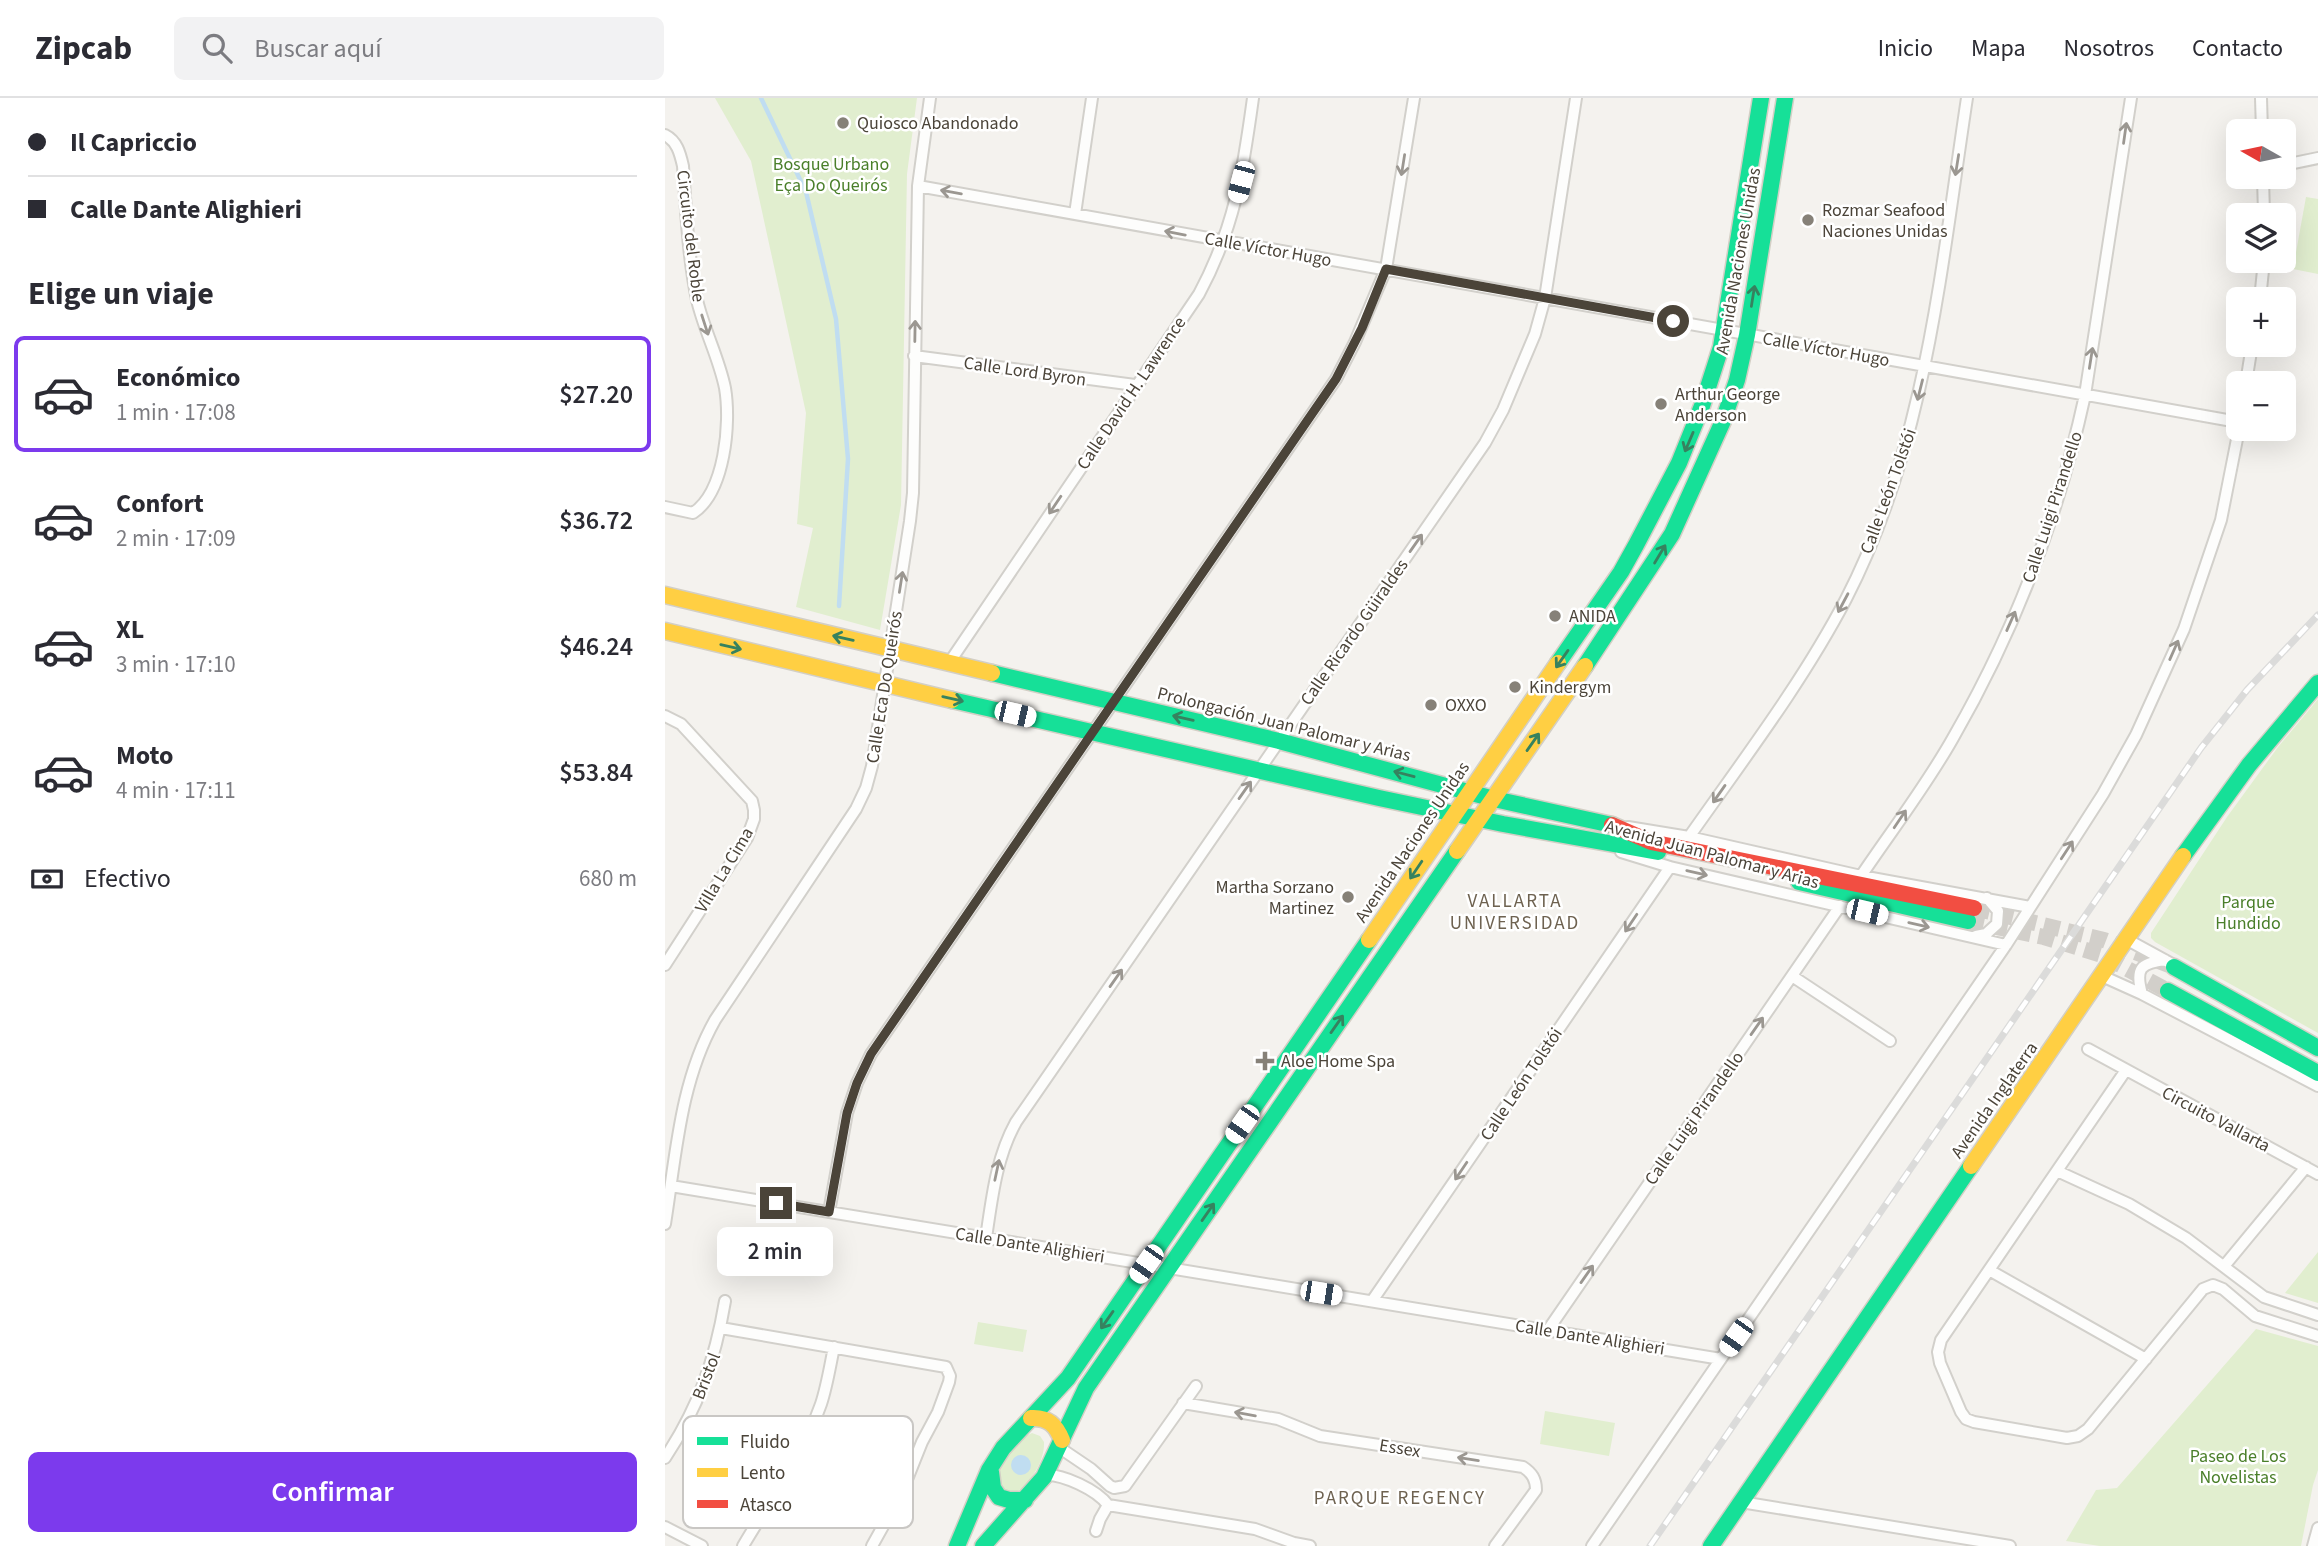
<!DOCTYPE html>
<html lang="es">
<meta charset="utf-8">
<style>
:root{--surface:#fff;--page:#f2f2f3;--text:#2b2b33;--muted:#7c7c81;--line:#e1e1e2;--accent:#7c3aed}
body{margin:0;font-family:"Source Sans 3",sans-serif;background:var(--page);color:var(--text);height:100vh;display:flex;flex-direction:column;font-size:26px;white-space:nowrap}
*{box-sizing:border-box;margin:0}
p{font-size:23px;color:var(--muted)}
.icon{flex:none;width:38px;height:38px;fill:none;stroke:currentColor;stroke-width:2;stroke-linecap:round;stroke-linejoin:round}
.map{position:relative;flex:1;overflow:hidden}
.details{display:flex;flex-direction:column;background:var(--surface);width:665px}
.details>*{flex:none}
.top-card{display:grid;align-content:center;height:154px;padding:0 28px;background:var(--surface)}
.needle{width:46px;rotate:279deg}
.buttons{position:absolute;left:1561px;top:21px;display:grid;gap:14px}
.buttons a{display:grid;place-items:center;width:70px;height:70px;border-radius:10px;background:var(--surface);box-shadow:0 7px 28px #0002;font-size:35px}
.end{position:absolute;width:32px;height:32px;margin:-16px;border:9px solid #4b4439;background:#fff;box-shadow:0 0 0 4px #fff}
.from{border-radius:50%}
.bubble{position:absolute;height:49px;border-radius:10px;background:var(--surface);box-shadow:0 7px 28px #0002;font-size:23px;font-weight:600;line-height:49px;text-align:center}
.car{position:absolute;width:21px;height:42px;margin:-21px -10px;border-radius:9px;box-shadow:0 0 5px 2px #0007;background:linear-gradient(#fff 24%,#345 0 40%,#fff 0 76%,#345 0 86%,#fff 0)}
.top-card b{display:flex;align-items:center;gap:24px;height:66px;font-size:26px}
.top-card b+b{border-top:2px solid var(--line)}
.top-card i{width:18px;height:18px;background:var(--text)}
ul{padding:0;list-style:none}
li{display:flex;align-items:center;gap:21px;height:116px;margin:0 14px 10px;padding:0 14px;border:4px solid transparent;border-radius:10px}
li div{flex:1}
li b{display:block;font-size:26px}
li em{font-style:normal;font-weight:600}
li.current{border-color:var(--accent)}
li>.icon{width:63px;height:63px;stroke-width:1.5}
h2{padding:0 28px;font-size:32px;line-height:84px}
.pay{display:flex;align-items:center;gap:18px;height:77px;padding:0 28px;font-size:26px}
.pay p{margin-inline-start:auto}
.button{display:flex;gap:14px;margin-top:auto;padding:14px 28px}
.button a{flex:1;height:80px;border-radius:10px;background:var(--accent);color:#fff;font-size:28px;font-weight:600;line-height:80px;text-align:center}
header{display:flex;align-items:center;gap:42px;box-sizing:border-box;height:98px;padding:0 35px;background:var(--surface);border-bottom:2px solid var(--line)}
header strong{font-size:33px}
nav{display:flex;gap:38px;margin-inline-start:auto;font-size:24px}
.search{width:490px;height:63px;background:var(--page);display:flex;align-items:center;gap:18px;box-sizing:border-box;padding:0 24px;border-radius:10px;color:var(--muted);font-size:26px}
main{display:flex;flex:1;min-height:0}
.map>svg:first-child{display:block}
.green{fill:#e1eecf}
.water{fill:#c0ddf1}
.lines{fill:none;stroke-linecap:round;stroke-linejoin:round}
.stream{stroke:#c0ddf1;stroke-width:4.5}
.secondary-tunnel{stroke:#d2cfca;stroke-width:16;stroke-dasharray:16 8;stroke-linecap:butt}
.street-casing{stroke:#d2d0cb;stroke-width:14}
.fast-casing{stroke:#d3cfc5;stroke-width:19}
.slow-casing{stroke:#d3cfc5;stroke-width:19}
.jam-casing{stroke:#d3cfc5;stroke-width:19}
.street{stroke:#fdfdfc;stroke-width:10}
.fast{stroke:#16e098;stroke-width:16}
.slow{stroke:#ffcf43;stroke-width:16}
.jam{stroke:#f24e42;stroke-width:16}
.rail-casing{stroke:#dbdbda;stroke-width:7}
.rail{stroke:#fff;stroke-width:4.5;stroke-dasharray:13;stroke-linecap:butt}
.oneway{stroke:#9b9791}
.oneway2{stroke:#36825f}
.route{stroke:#4b4439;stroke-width:9}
.poi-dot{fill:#868178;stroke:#fff;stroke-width:2.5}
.labels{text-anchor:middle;stroke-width:5;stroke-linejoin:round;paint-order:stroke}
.poi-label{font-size:18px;fill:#4b4439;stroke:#fff;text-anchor:start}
.park-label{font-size:18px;fill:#4a7f2a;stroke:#fff}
.street-label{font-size:18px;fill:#4b4439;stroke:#fff}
.neighbourhood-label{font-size:19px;letter-spacing:2px;fill:#6e6250;stroke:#fff}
.key{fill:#fff;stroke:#c9c7c4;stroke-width:2}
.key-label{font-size:19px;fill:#4b4439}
</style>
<header>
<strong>Zipcab</strong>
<div class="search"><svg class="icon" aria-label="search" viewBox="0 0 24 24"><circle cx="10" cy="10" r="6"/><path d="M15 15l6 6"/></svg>Buscar aquí</div>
<nav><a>Inicio</a><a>Mapa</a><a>Nosotros</a><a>Contacto</a></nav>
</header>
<main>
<section class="details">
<div class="top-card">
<b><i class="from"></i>Il Capriccio</b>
<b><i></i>Calle Dante Alighieri</b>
</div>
<h2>Elige un viaje</h2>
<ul>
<li class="current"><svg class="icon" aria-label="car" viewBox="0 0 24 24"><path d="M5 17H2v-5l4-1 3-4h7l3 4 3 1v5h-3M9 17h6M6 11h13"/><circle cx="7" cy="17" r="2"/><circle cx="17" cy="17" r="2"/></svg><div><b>Económico</b><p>1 min · 17:08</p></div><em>$27.20</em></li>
<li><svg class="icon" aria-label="car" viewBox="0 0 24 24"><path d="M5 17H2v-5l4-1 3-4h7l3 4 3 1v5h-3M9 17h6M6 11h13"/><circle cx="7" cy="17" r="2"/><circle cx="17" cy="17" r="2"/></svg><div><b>Confort</b><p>2 min · 17:09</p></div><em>$36.72</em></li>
<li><svg class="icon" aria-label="car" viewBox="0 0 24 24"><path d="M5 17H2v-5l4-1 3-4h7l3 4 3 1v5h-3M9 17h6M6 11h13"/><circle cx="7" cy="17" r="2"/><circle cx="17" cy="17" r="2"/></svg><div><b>XL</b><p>3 min · 17:10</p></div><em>$46.24</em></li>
<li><svg class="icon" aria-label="car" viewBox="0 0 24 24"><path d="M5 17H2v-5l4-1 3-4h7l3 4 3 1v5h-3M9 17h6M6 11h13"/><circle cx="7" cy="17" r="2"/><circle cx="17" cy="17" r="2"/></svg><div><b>Moto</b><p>4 min · 17:11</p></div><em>$53.84</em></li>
</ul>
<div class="pay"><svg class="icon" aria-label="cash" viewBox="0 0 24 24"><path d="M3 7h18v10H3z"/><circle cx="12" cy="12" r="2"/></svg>Efectivo<p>680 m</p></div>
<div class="button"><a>Confirmar</a></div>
</section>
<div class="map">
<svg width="1653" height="1448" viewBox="0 0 1653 1448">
<rect width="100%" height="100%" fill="#f4f2ee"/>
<path class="green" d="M50,0H252L242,76L236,407L215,532L131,509L148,430L132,426L141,315L86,63Z
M1641,99L1653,101V176L1628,171Z
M1653,601V935L1490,844L1486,840V835L1562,719L1613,649Z
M1653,1154V1205L1620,1195Z
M313,1224L362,1232L358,1254L309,1246Z
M1591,1231L1653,1248V1372L1648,1387L1636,1448H1435L1401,1443L1431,1392L1452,1390Z
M880,1313L950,1325L944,1358L875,1346Z
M367,1335L375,1338L379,1344C380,1365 362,1392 342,1399L329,1382C336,1364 349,1343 367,1335Z"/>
<path class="water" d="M346 1367a10 10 0 1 1 20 0a10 10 0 1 1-20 0Z"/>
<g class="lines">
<path class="stream" d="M96,0L141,94L171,221L183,361L174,508"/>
<path class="secondary-tunnel" d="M1309,810L1439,842L1504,867
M1303,823L1379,839L1437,857L1503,893"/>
<g class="street-casing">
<path id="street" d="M1596,0L1597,33
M0,37C12,43 15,55 18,68C21,112 23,158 32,202C39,232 54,260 60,290C66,325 60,394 28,415L0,409
M1619,67L1653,60
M1598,79L1599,117
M253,88L1573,324
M410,116L427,0
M1595,201L1599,163
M249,258L470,287
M1581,285L1587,247
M284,565L534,196C570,129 578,73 588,0
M0,618L16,626L87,703L89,712V721L82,740L0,867
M963,729L1024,739L1196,778L1365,809
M1024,739C1078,662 1137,585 1181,501C1261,346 1276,170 1302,0
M956,754L1005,769L1341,847
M1196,778C1227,732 1261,688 1288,640C1349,534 1394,417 1420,297L1466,0
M1311,838L1321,836L1332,826L1333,813L1322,800
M1461,841L1516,871
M1127,878L1225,943
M1437,878L1477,896L1653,988
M1477,896C1470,871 1475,865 1500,862
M1423,951L1653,1076
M1461,972L1276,1242L1273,1254L1275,1265L1296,1314L1301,1321L1309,1324L1402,1340L1413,1338L1423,1331L1538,1191L1548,1187L1558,1191L1590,1218L1653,1238
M1392,1073L1464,1106L1521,1140L1599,1199L1653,1217
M6,1088L1056,1261
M164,1114L182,1015L192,985L206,956L671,281L690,244L721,171L749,0
M0,1126C11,1057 15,984 50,922L191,711L201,690L207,668L245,423L248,395L253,88L265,0
M321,1140C327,1100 331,1060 351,1024L820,345L838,312L870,236L880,200L911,0
M1560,1167L1641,1069
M1324,1172L1481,1261
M707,1203L1005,769
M56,1230L281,1269L285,1278L284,1284L273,1314L257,1344L237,1394L207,1448
M883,1232L1175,808
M518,1305L613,1321L655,1338L858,1369C867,1375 871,1381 871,1392L830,1448
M395,1350L426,1371L445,1388L449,1390L460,1388L531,1288
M0,1360C33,1310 50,1263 60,1203
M380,1377C398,1376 432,1392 443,1407L590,1431L629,1445L645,1448
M1076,1404L1345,1448
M0,1429L37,1448
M431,1433L435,1421L443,1407
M78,1448C105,1402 138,1357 156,1306C162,1288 165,1268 169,1249
M927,1448L1341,847L1438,696L1471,637L1519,531L1556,422L1574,331
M1648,1448L1653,1430"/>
</g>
<g class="fast-casing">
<path id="fast" d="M893,565L956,474L971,447L1014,365L1037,308L1056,249L1096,0
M920,568L1007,436L1058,323L1072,282L1082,237L1120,0
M327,575L614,643L829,701L947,727
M287,602L714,700L838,726L993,754
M1518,758L1584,667L1653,585
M1134,784L1303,823
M1509,869L1653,950
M1503,893L1653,975
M326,1374L328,1390L334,1399L344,1402H360
M292,1448L324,1372L338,1350L403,1280L704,842
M318,1448L379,1379L421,1290L792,753
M1046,1448L1306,1068"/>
</g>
<g class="slow-casing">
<path id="slow" d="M0,497L327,575
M0,533L287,602
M792,753L920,568
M704,842L893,565
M1306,1068L1518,758
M366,1320C383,1319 391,1327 397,1342"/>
</g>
<g class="jam-casing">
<path id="jam" d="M947,727L986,744L1309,810"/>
</g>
<use href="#street" class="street"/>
<use href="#fast" class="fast"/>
<use href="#slow" class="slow"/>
<use href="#jam" class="jam"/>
<g class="rail-casing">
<path id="rail" d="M985,1448L1536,650L1582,592L1653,517"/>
</g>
<use href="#rail" class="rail"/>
</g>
<defs><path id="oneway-shaft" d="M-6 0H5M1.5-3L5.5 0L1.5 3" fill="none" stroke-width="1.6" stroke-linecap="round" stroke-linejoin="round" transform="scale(1.75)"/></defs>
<g class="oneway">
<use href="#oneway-shaft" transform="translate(1460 35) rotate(-82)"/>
<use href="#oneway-shaft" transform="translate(738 67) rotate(99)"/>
<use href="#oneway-shaft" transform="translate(1292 67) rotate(99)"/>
<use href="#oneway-shaft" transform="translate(286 94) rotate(-170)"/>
<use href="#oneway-shaft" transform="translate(510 135) rotate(-169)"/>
<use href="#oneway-shaft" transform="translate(40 227) rotate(72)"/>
<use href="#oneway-shaft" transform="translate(250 233) rotate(-89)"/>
<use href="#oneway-shaft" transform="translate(1426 260) rotate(-81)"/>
<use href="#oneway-shaft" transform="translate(1255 292) rotate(104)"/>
<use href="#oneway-shaft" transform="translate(390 407) rotate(124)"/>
<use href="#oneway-shaft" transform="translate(751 445) rotate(-55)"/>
<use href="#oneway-shaft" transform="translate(236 484) rotate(-81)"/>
<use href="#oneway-shaft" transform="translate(1178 505) rotate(118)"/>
<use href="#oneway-shaft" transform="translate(1346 523) rotate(-66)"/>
<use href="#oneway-shaft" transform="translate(1509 552) rotate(-66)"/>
<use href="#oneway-shaft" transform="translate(580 692) rotate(-55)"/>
<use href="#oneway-shaft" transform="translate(1054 696) rotate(125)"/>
<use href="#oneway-shaft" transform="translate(1235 721) rotate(-56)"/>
<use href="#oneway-shaft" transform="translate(1402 752) rotate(-57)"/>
<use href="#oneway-shaft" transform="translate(1032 775) rotate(13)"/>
<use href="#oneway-shaft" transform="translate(966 825) rotate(124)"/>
<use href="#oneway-shaft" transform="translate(1254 827) rotate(13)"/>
<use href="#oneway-shaft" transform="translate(451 880) rotate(-55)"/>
<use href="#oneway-shaft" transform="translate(1092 928) rotate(-55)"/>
<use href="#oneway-shaft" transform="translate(332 1072) rotate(-78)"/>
<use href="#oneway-shaft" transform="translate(796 1073) rotate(124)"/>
<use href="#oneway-shaft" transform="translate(922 1176) rotate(-55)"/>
<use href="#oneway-shaft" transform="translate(580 1316) rotate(-170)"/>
<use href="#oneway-shaft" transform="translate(803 1361) rotate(-171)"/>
</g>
<g class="oneway2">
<use href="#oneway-shaft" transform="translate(1088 198) rotate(-81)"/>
<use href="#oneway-shaft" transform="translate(1024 344) rotate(113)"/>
<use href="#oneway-shaft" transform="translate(995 456) rotate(-59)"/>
<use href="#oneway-shaft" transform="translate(178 540) rotate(-167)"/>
<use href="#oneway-shaft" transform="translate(66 549) rotate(13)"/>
<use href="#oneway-shaft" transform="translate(897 561) rotate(125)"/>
<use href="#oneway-shaft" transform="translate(288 601) rotate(13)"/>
<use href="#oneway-shaft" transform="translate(518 620) rotate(-167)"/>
<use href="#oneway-shaft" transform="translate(868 644) rotate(-55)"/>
<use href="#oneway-shaft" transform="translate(739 676) rotate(-165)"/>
<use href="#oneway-shaft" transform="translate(751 772) rotate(124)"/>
<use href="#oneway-shaft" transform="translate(672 926) rotate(-55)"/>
<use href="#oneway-shaft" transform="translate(543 1114) rotate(-55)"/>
<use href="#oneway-shaft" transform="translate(442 1222) rotate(125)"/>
</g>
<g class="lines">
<path class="route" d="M111,1105L164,1114L182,1015L192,985L206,956L671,281L697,230L721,171L1008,223"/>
</g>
<g class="poi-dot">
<circle cx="178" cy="25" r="7"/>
<circle cx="1143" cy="122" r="7"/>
<circle cx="996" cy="306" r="7"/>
<circle cx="890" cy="518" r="7"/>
<circle cx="850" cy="589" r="7"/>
<circle cx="766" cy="607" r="7"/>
<circle cx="683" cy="799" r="7"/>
<path d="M596.5 952.5h7v7h7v7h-7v7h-7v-7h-7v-7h7z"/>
</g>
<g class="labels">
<g class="poi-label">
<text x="192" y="31">Quiosco Abandonado</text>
<text x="1157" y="118">Rozmar Seafood<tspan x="1157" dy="21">Naciones Unidas</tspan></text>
<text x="1010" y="302">Arthur George<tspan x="1010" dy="21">Anderson</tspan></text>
<text x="904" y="524">ANIDA</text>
<text x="864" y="595">Kindergym</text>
<text x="780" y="613">OXXO</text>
<text x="669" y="795" text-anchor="end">Martha Sorzano<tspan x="669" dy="21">Martinez</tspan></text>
<text x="616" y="969">Aloe Home Spa</text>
</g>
<g class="park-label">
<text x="166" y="72">Bosque Urbano<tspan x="166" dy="21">Eça Do Queirós</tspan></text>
<text x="1583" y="810">Parque<tspan x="1583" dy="21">Hundido</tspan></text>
<text x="1573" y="1364">Paseo de Los<tspan x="1573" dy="21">Novelistas</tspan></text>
</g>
<g class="street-label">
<text transform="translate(26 138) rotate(83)" y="6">Circuito del Roble</text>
<text transform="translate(603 151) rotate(10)" y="6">Calle Víctor Hugo</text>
<text transform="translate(1073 163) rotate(-80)" y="6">Avenida Naciones Unidas</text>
<text transform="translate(1161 251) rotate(10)" y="6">Calle Víctor Hugo</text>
<text transform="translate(360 273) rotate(8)" y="6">Calle Lord Byron</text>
<text transform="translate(466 295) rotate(-56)" y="6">Calle David H. Lawrence</text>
<text transform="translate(1223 393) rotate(-70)" y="6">Calle León Tolstói</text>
<text transform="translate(1387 409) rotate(-72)" y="6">Calle Luigi Pirandello</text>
<text transform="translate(689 534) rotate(-55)" y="6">Calle Ricardo Güiraldes</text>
<text transform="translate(219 589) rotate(-81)" y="6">Calle Eca Do Queirós</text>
<text transform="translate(619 626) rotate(14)" y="6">Prolongación Juan Palomar y Arias</text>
<text transform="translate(747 744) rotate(-56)" y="6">Avenida Naciones Unidas</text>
<text transform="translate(1047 756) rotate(15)" y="6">Avenida Juan Palomar y Arias</text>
<text transform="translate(59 772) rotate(-59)" y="6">Villa La Cima</text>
<text transform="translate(856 986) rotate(-56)" y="6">Calle León Tolstói</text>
<text transform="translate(1329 1002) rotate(-55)" y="6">Avenida Inglaterra</text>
<text transform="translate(1029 1020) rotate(-55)" y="6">Calle Luigi Pirandello</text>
<text transform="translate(1551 1021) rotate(28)" y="6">Circuito Vallarta</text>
<text transform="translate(365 1147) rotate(9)" y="6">Calle Dante Alighieri</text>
<text transform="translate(925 1239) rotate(9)" y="6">Calle Dante Alighieri</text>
<text transform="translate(41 1278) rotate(-69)" y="6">Bristol</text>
<text transform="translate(735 1350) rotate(9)" y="6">Essex</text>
</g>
<g class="neighbourhood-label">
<text x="850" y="809">VALLARTA<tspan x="850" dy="22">UNIVERSIDAD</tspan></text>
<text x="735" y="1406">PARQUE REGENCY</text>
</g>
</g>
<rect x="18" y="1318" width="230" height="112" rx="10" class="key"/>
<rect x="32" y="1339" width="31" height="8" fill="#16e098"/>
<rect x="32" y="1370" width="31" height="9" fill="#ffcf43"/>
<rect x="32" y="1402" width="31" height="8" fill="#f24e42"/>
<g class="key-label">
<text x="75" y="1350">Fluido</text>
<text x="75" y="1381">Lento</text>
<text x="75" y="1413">Atasco</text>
</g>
</svg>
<div class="buttons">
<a><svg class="needle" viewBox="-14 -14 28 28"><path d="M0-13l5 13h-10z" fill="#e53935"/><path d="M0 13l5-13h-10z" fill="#7c7c81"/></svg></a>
<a><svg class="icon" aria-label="layers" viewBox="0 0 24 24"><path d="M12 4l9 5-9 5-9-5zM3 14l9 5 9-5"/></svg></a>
<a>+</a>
<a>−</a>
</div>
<i class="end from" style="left:1008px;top:223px"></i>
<i class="end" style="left:111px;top:1105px"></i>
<div class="bubble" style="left:52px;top:1129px;width:116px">2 min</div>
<i class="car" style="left:576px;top:84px;rotate:195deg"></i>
<i class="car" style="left:350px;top:616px;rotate:103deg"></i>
<i class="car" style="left:1202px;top:814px;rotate:103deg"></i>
<i class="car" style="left:577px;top:1026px;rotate:215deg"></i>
<i class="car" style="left:481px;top:1166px;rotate:215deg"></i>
<i class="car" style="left:656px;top:1195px;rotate:99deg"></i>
<i class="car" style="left:1071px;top:1239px;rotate:215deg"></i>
</div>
</main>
